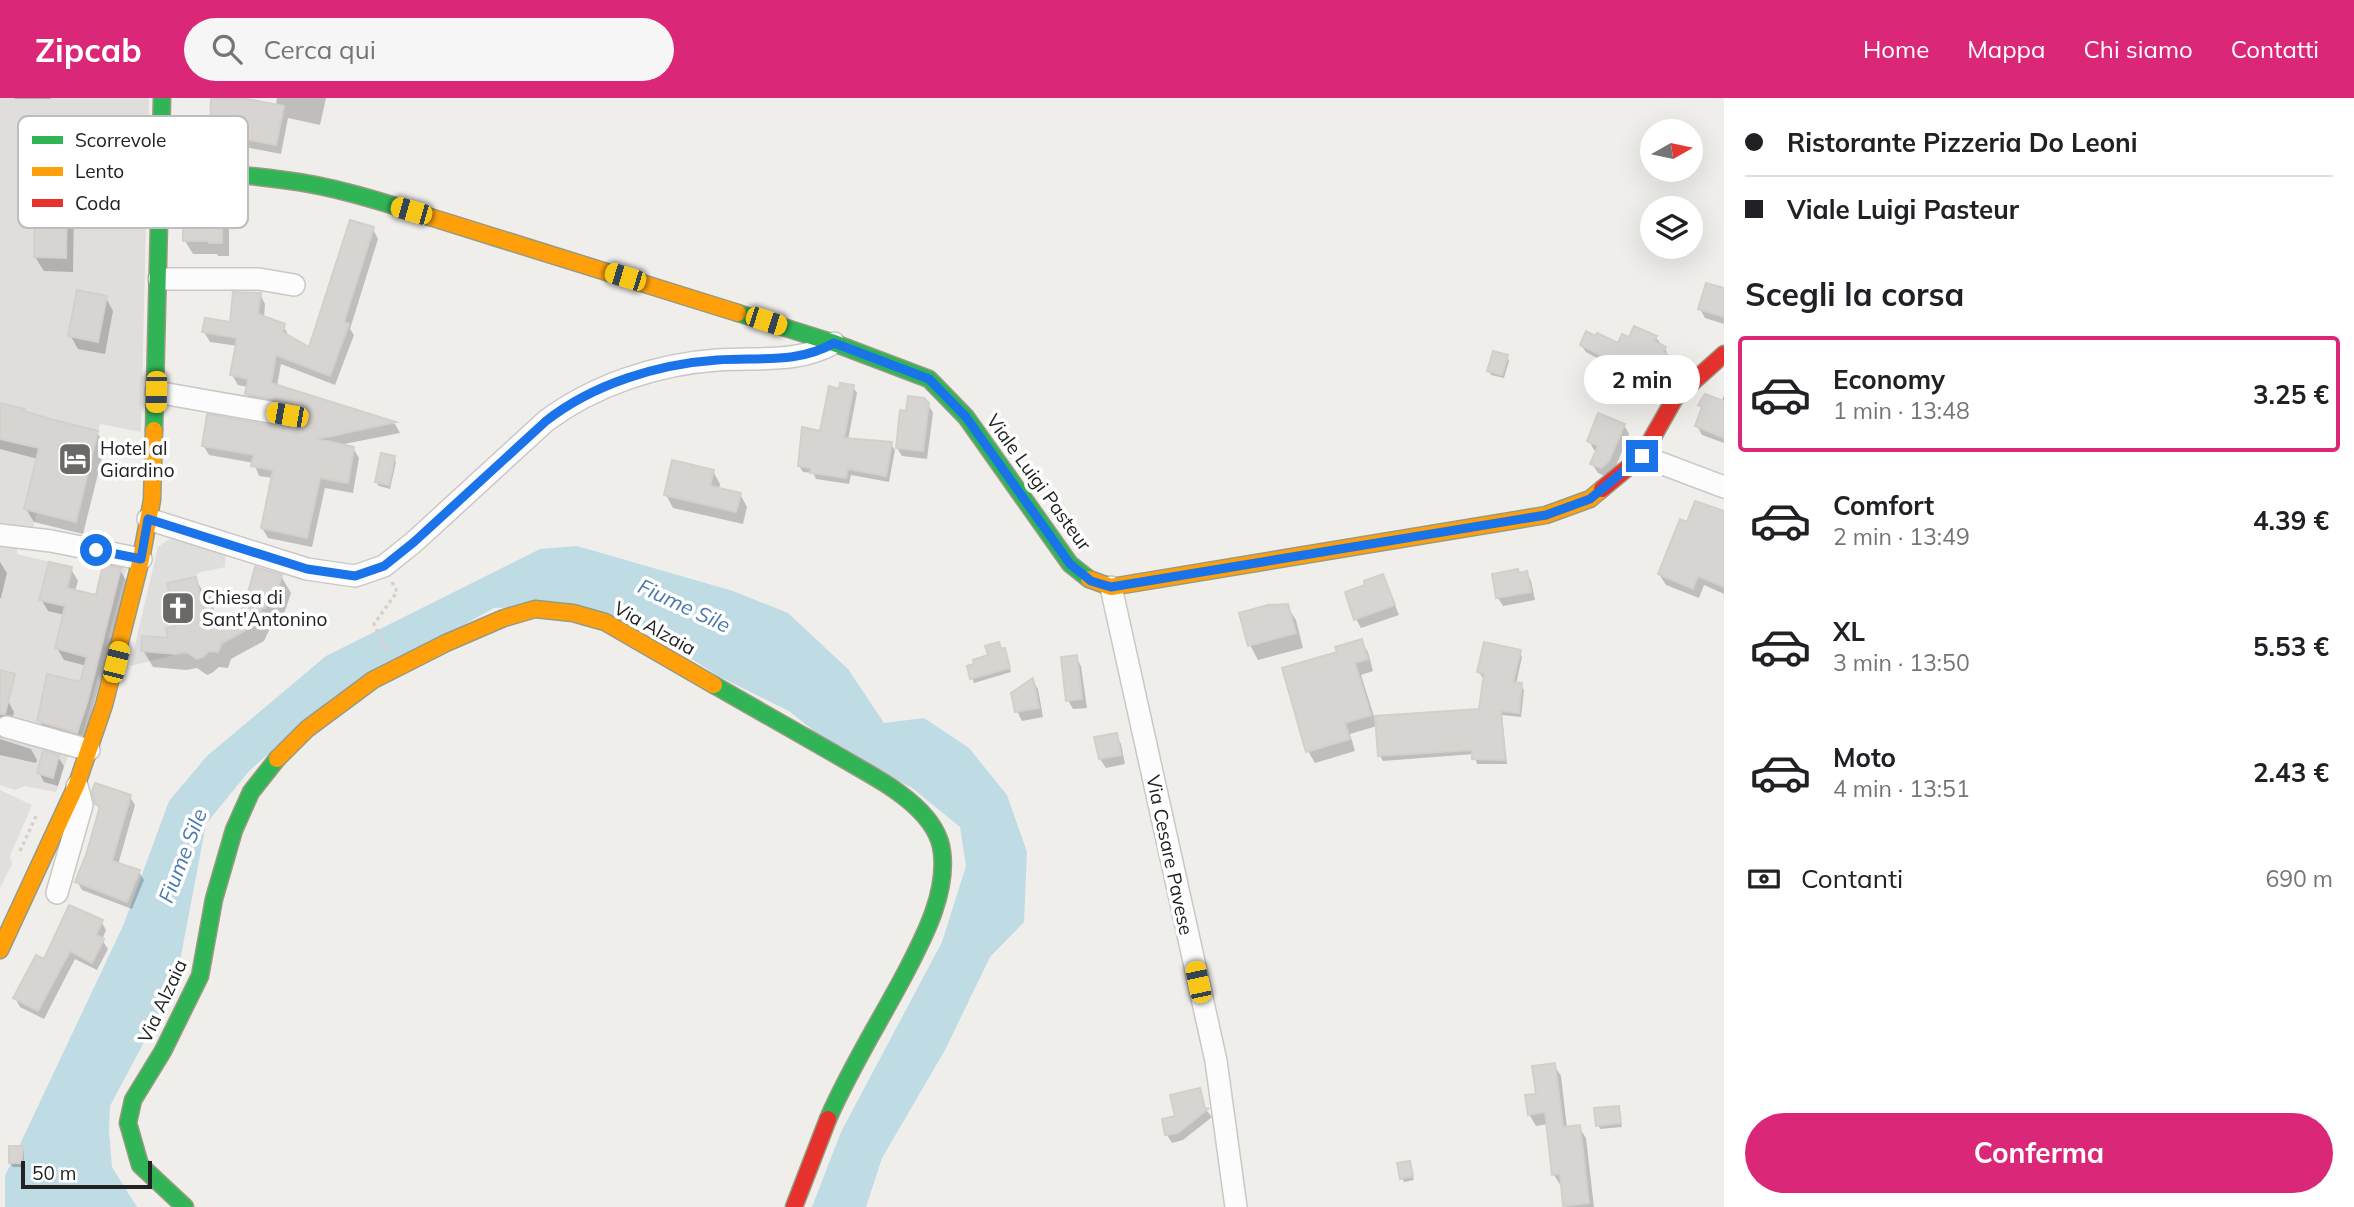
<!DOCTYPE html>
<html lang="it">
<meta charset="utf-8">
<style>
:root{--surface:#fff;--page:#f6f6f6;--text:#202124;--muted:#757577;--line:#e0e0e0;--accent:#db2777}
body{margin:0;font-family:Mulish,sans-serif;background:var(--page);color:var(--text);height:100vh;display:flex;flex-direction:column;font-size:26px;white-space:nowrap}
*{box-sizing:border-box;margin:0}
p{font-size:23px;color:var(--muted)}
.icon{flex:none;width:38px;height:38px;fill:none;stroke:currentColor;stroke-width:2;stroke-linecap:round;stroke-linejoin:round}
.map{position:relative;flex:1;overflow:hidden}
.panel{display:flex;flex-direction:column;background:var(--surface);width:630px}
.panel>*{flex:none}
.top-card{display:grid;align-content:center;height:154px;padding:0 21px;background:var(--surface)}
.needle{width:46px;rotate:81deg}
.tools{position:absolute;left:1640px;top:21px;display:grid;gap:14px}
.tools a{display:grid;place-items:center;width:63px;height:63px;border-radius:50%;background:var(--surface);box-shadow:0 7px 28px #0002;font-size:35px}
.scale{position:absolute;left:21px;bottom:18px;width:131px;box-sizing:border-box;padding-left:7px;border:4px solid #222;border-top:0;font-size:19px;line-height:24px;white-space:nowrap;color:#222;-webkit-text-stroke:5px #fff;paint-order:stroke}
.end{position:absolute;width:32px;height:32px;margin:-16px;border:9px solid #1a73e8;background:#fff;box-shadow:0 0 0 4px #fff}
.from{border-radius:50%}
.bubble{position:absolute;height:49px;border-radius:24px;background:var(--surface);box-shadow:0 7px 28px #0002;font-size:23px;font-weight:700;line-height:49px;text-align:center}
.car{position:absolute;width:21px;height:42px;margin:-21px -10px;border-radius:9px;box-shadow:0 0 5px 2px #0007;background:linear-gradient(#f5c518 24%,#345 0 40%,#f5c518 0 76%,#345 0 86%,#f5c518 0)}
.top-card b{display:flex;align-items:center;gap:24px;height:66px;font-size:26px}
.top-card b+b{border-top:2px solid var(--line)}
.top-card i{width:18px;height:18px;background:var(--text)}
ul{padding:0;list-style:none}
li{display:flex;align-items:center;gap:21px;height:116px;margin:0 14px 10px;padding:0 7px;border:4px solid transparent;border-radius:7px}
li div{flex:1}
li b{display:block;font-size:26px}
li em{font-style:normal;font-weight:700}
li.current{border-color:var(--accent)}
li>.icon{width:63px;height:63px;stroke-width:1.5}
h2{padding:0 21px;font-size:32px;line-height:84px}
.pay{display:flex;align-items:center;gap:18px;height:77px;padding:0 21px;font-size:26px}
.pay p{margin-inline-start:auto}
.action{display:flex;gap:14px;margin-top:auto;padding:14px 21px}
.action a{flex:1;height:80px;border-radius:42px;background:var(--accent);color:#fff;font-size:28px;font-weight:700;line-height:80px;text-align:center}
header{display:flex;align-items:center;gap:42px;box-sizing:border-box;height:98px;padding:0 35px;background:var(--accent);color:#fff}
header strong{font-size:33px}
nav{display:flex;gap:38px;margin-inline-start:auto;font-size:24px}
.search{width:490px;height:63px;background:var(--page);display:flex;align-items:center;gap:18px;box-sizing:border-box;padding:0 24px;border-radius:38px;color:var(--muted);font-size:26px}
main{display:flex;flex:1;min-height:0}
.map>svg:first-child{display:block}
.residential{fill:#dfdedc}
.religious{fill:#dededc}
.parking{fill:#e0dfde}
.water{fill:#bfdbe3}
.shadow{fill:#0003}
.building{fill:#d7d4d2;stroke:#d3d0cc;stroke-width:2}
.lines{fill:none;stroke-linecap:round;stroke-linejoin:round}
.street-casing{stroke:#c9c8c7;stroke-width:24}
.fast-casing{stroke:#999a82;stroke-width:19}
.slow-casing{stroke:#999a82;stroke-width:19}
.jam-casing{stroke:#999a82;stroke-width:19}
.path{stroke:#dccecd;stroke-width:3.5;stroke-dasharray:3.5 3.5;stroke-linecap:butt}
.street{stroke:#fdfcfc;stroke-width:21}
.fast{stroke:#30b455;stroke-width:16}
.slow{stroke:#ff9f0a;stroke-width:16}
.jam{stroke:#e5322d;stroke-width:16}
.route{stroke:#1a73e8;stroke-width:9}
.labels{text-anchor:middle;stroke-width:7;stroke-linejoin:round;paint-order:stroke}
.poi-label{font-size:19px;fill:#222;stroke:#fff;text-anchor:start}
.street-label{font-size:19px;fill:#222;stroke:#fff}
.water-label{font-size:21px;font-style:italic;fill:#4a7aab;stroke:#fff}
.key{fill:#fff;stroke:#bdbdbd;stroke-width:2}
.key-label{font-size:19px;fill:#222}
</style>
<header>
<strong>Zipcab</strong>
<div class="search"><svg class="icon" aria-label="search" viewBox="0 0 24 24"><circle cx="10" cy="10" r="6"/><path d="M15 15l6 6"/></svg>Cerca qui</div>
<nav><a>Home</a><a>Mappa</a><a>Chi siamo</a><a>Contatti</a></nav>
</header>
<main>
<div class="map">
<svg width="1724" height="1109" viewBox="0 0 1724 1109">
<rect width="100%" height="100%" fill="#f0eeeb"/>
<path class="residential" d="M0,0H149L141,334L100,326L76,424L37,414L33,430L0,426Z
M0,442L17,449V456L72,469L67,490L95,497L104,463L127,469L81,642L70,653L56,694L24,688L15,692L0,687Z"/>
<path class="religious" d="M186,437L226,444L225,469L197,475L196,478L201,500L210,499L221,546L220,550L216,553L210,552L200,560H193L188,554L130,568L158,449L169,441Z"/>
<path class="parking" d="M0,692L32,707L10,758L12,766L0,790Z"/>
<path class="water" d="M577,448L733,493L788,515L848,571L884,625L924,620L969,650L1007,697L1027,754L1024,824L990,859L945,952L882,1060L866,1109H812L841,1034L942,844L966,768L960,729L911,689L850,662L789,613L718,578L652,535L579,507L494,510L332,600L249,673L206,726L176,884L110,1008L109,1034L112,1069L137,1109H5V1078L123,828L169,703L207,658L326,558L540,451Z"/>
<path class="shadow" d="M14,0H51V1H15Z
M213,0H241L279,9L276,5L277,0H326L320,27L288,20L281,56L239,48V54L217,53L211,44Z
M221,96L229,109V158H218L217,156H193L185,143Z
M66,98L74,112L73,174L44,173L35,159Z
M373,131L378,141L350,231L354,237L335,287L281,266L277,288L395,326L400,335L339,347L353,350L359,360L353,395L325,390L312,449L268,440L262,430L273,380L259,378L254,365L209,357L203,347L286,332L298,327L301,316L252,306L247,296L248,289L238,287L232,277L238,248L210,244L204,234L232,226L260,196L265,206L264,220L284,228L289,240L310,252Z
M1724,192V226L1705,220L1700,211Z
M106,200L113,213L105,256L78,251L70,237Z
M1655,239L1665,250L1671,266L1665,280L1642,269L1630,304L1612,298L1608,291L1612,273L1605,270L1601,262L1586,254L1581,247L1619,248L1629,242Z
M1507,259L1509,263L1504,280L1491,277L1489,273Z
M853,289L857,295L848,342L891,346L895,352L889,384L851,377L849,386L816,381L813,375L803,374L799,368L821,335L841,293Z
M1724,297V345L1702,337L1697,328L1703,312L1700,307L1721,304Z
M928,306L933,315L927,361L902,358L897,350L908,315Z
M0,307L97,334L105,348L83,436L34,424L26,411L38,361L0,351Z
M1624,327L1629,336L1614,373L1607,379L1598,375L1592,366L1597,353L1594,352L1589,343Z
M394,360L396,364L390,391L379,388L376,384Z
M713,373L720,386L719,392L740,396L747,409L743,426L673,410L666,397Z
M1689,426L1724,432V496L1704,487L1699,500L1666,487L1659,476Z
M0,464L7,475L1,500H0Z
M71,471L78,483L75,493L97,499L120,472L127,484L83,646L46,634L39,622L82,586L87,568L64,562L57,550L65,517L48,513L41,501Z
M1527,475L1531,483L1535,502L1503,508L1498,500L1494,477Z
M281,478L291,495L284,516L278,514L274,526H272L264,543L231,561L228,570L219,569L212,575L207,577L197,570L186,572L153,569L143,552L170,542L178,530L195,480L219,521L236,519Z
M1383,478L1399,517L1361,530L1356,521Z
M1287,508L1296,522L1303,550L1258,562L1250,547Z
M1361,543L1368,554L1373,573L1361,577L1377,628L1350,636L1355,653L1315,665L1308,653L1339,556Z
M1001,553L1006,556L1011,574L974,585L969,570Z
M1520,554L1522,559L1516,586L1521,587L1524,592L1521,619L1502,617L1507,666H1477L1474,656L1383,663L1380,658L1481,613L1485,580L1482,579L1479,574Z
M1076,559L1081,568L1087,610L1073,611L1068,602Z
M1033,583L1038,591L1043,619L1022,623L1017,613Z
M0,601L8,603L14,614L11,627L4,630L0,641L31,651L37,662L36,665L0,657Z
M1116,636L1121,646L1125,666L1106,670L1100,661Z
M58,659L64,668L58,688L44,684L39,675Z
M130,699L135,707L118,767L139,774L144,782L132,811L82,792L77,783L88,757L100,712L96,706Z
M101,823L106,832L102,842L108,851L97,872L75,861L44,921L20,909L15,900Z
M1554,967L1561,978L1567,1030L1579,1029L1586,1040L1594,1109H1566L1563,1088H1561L1554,1077L1548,1026L1536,1028L1529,1016Z
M1199,992L1207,1013L1212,1019L1183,1042L1172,1045L1167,1037L1164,1023L1177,1020Z
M1618,1010L1622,1029L1600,1031L1598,1027Z
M22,1050L24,1054V1069H13L10,1065Z
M1409,1065L1414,1082L1404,1084L1402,1080Z"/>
<path class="building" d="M211,0H243L284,8L276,47L234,39V45L210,44Z
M183,94H222V145H209L208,143H183Z
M35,96H67L66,160L34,159Z
M350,122L374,129L344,224L349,226L330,278L276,257L271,285L396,324L318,341L354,349L348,385L320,380L307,440L261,430L273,372L251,368L254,357L202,348L207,316L285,330L292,329L297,325L299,313L296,307L290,304L245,296L248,281L230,277L237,240L202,234L205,220L230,224L233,194L261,195L258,216L285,226L283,234L309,249Z
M1706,185L1724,190V219L1698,211Z
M77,192L107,198L98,244L68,238Z
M1634,228L1657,238L1654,243L1666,249L1663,254L1668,257L1661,273L1638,263L1626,298L1604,290L1612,267L1599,263L1600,257L1580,247L1586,233L1596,238L1597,235L1618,245L1622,236L1629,239Z
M1493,253L1508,257L1502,277L1487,273Z
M840,285L854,287L844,340L892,344L886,378L848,371L846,380L810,375L811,370L798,368L802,329L820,333L829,288L839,291Z
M1705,296L1724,303V340L1695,328L1702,309L1698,307Z
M908,298L924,300L929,305L923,353L896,350L900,312L906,313Z
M0,305L25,311L24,313L50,321L98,333L76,424L24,411L39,350L0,341Z
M1598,315L1625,326L1609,363L1601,370L1590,366L1598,348L1587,343Z
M381,355L395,358L389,387L375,384Z
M672,362L714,372L710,388L741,395L736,414L664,397Z
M1695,403L1724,413V489L1698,478L1693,491L1658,476L1680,421L1687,424Z
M49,464L72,469L67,490L96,497L103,467L121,470L88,602L77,635L37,623L47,576L80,584L87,559L55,550L65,508L39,502Z
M255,469L282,477L275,501L269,499L265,510H262L255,527L222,545L218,554L209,553L203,559L197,561L186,554L176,556L141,553L142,538L168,540L166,530L176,528L167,485L196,479L201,500L210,499L215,520L235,517L244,509Z
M1518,471L1519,475L1527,473L1531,494L1496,500L1492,476Z
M1383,476L1395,507L1354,522L1345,494L1365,487L1364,483Z
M1288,506L1296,535L1248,548L1239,515L1268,507Z
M1362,541L1368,561L1355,565L1371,617L1345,625L1350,641L1306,654L1282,570L1337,554L1335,549Z
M999,544L1001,551L1005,550L1010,570L970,581L967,568L974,566L973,562L988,557L985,548Z
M1484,544L1521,552L1513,584L1522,585L1519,615L1501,613L1505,662L1472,661V652L1378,658L1375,618L1479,611L1484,576L1477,574Z
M1077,557L1082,601L1066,603L1061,559Z
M0,572L15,576L5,616H0Z
M1033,580L1039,610L1015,614L1011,595Z
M1117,635L1121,657L1099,661L1094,639Z
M43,653L59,657L53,680L37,675Z
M95,685L131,697L112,763L140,772L127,804L75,784L86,757L100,708L95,706L92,693Z
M69,807L103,822L96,837L104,841L92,865L70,853L38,913L13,900L36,857L44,861Z
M1555,965L1563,1029L1580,1027L1589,1105L1563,1108L1560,1076L1552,1077L1545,1014L1528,1017L1525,997L1536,996L1532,968Z
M1200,990L1205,1011L1209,1010L1178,1035L1165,1037L1162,1021L1175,1018L1170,997Z
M1619,1008L1621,1025L1596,1028L1594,1010Z
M9,1048H23L22,1065H9Z
M1410,1063L1413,1078L1400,1081L1397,1065Z"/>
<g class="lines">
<g class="street-casing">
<path id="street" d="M159,181H259L294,187
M156,294L287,317
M1642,358L1724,389
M148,421L307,471L355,478L384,468L414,444L546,323C594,287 658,266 717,262C757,259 798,266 834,245
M0,437L51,443L141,461
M1111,489L1216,963L1236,1109
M7,629L89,652
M57,795L82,707L77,688"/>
</g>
<g class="fast-casing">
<path id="fast" d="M161,73C202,74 243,76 284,82C334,88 383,104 430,119
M738,215L834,245L929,281L966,319L1070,466L1089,481
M154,332L162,0
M714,587C755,610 795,633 835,656C862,672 892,687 915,708C928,720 940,736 942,754C947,794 926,835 908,870C882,920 851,968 828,1021
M185,1109L140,1067L128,1025L133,1002L163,953L200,878L214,801L234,732L251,694L277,661"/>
</g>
<g class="slow-casing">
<path id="slow" d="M430,119L738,215
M1089,481L1111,489L1546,417L1590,401L1602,391
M277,661L307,631L373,582L446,545L504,520L535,511L573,515L605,524L714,587
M0,852L77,686L104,607L141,461L152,402L154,332"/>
</g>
<g class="jam-casing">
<path id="jam" d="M1602,391L1642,358L1675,300L1724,256
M794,1109L828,1021"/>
</g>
<path class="path" d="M387,553L374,526L397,494L392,484
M20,753L37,716"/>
<use href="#street" class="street"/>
<use href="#fast" class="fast"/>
<use href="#slow" class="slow"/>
<use href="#jam" class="jam"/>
</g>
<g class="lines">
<path class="route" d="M96,452L141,461L148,421L307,471L355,478L384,468L414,444L546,323C593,286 658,266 717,262C757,259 798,266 834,245L929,281L966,319L1070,466L1091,483L1111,489L1546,417L1590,401L1642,358"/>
</g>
<defs>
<g id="hotel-square" transform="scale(1.75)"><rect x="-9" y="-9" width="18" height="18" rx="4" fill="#6a6968" stroke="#fff"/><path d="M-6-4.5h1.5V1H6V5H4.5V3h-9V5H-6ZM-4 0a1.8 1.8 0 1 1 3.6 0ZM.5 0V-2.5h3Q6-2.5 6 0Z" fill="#fff"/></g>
<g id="church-square" transform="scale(1.75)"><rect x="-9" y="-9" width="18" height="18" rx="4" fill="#6a6968" stroke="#fff"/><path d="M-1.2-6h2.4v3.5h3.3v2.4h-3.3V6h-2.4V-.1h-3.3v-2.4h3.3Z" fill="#fff"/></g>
</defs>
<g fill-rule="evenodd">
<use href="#hotel-square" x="75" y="361"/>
<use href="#church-square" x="178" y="510"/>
</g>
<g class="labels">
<g class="poi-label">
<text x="100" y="357">Hotel al<tspan x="100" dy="22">Giardino</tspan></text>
<text x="202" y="506">Chiesa di<tspan x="202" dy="22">Sant'Antonino</tspan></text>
</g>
<g class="street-label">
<text transform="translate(1039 384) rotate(54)" y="7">Viale Luigi Pasteur</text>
<text transform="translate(655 530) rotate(29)" y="7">Via Alzaia</text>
<text transform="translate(1170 757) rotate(78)" y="7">Via Cesare Pavese</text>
<text transform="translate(162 903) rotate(-65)" y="7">Via Alzaia</text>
</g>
<g class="water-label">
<text transform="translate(684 508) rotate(25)" y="7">Fiume Sile</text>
<text transform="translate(183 758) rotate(-69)" y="7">Fiume Sile</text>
</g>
</g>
<rect x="18" y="18" width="230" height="112" rx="10" class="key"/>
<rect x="32" y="38" width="31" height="8" fill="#30b455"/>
<rect x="32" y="69" width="31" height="9" fill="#ff9f0a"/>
<rect x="32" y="101" width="31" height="8" fill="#e5322d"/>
<g class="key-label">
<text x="75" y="49">Scorrevole</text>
<text x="75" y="80">Lento</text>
<text x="75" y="112">Coda</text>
</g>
</svg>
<div class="tools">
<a><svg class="needle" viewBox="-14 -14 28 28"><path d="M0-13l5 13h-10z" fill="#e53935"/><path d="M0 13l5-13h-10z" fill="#757577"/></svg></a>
<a><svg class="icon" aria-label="layers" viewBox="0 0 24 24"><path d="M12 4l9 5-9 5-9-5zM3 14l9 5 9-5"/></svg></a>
</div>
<div class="scale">50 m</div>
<i class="end from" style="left:96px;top:452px"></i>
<i class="end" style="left:1642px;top:358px"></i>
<div class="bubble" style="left:1584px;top:257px;width:116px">2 min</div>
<i class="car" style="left:411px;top:113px;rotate:286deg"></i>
<i class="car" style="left:625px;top:179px;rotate:287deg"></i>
<i class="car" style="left:766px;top:223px;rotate:108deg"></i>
<i class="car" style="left:156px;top:294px;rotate:181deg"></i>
<i class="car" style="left:287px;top:317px;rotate:280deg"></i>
<i class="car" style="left:116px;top:564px;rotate:14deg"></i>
<i class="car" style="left:1198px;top:884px;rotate:348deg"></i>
</div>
<section class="panel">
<div class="top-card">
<b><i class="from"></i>Ristorante Pizzeria Do Leoni</b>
<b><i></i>Viale Luigi Pasteur</b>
</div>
<h2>Scegli la corsa</h2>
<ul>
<li class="current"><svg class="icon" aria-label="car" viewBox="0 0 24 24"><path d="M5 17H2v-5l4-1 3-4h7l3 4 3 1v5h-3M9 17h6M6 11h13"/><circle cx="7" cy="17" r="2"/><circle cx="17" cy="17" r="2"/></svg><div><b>Economy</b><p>1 min · 13:48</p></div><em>3.25 €</em></li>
<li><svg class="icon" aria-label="car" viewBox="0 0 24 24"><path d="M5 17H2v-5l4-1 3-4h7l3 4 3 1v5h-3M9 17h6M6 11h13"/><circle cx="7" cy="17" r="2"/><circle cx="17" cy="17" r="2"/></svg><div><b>Comfort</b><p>2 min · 13:49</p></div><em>4.39 €</em></li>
<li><svg class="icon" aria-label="car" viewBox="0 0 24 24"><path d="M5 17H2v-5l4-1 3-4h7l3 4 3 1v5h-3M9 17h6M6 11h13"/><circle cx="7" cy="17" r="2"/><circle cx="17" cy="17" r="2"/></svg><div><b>XL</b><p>3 min · 13:50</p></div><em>5.53 €</em></li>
<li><svg class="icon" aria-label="car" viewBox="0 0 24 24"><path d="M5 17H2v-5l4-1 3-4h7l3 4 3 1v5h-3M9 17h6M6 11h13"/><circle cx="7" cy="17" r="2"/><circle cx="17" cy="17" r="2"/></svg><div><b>Moto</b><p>4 min · 13:51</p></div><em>2.43 €</em></li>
</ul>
<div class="pay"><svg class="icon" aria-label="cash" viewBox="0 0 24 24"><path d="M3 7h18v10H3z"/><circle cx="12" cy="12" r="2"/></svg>Contanti<p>690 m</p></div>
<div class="action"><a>Conferma</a></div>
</section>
</main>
